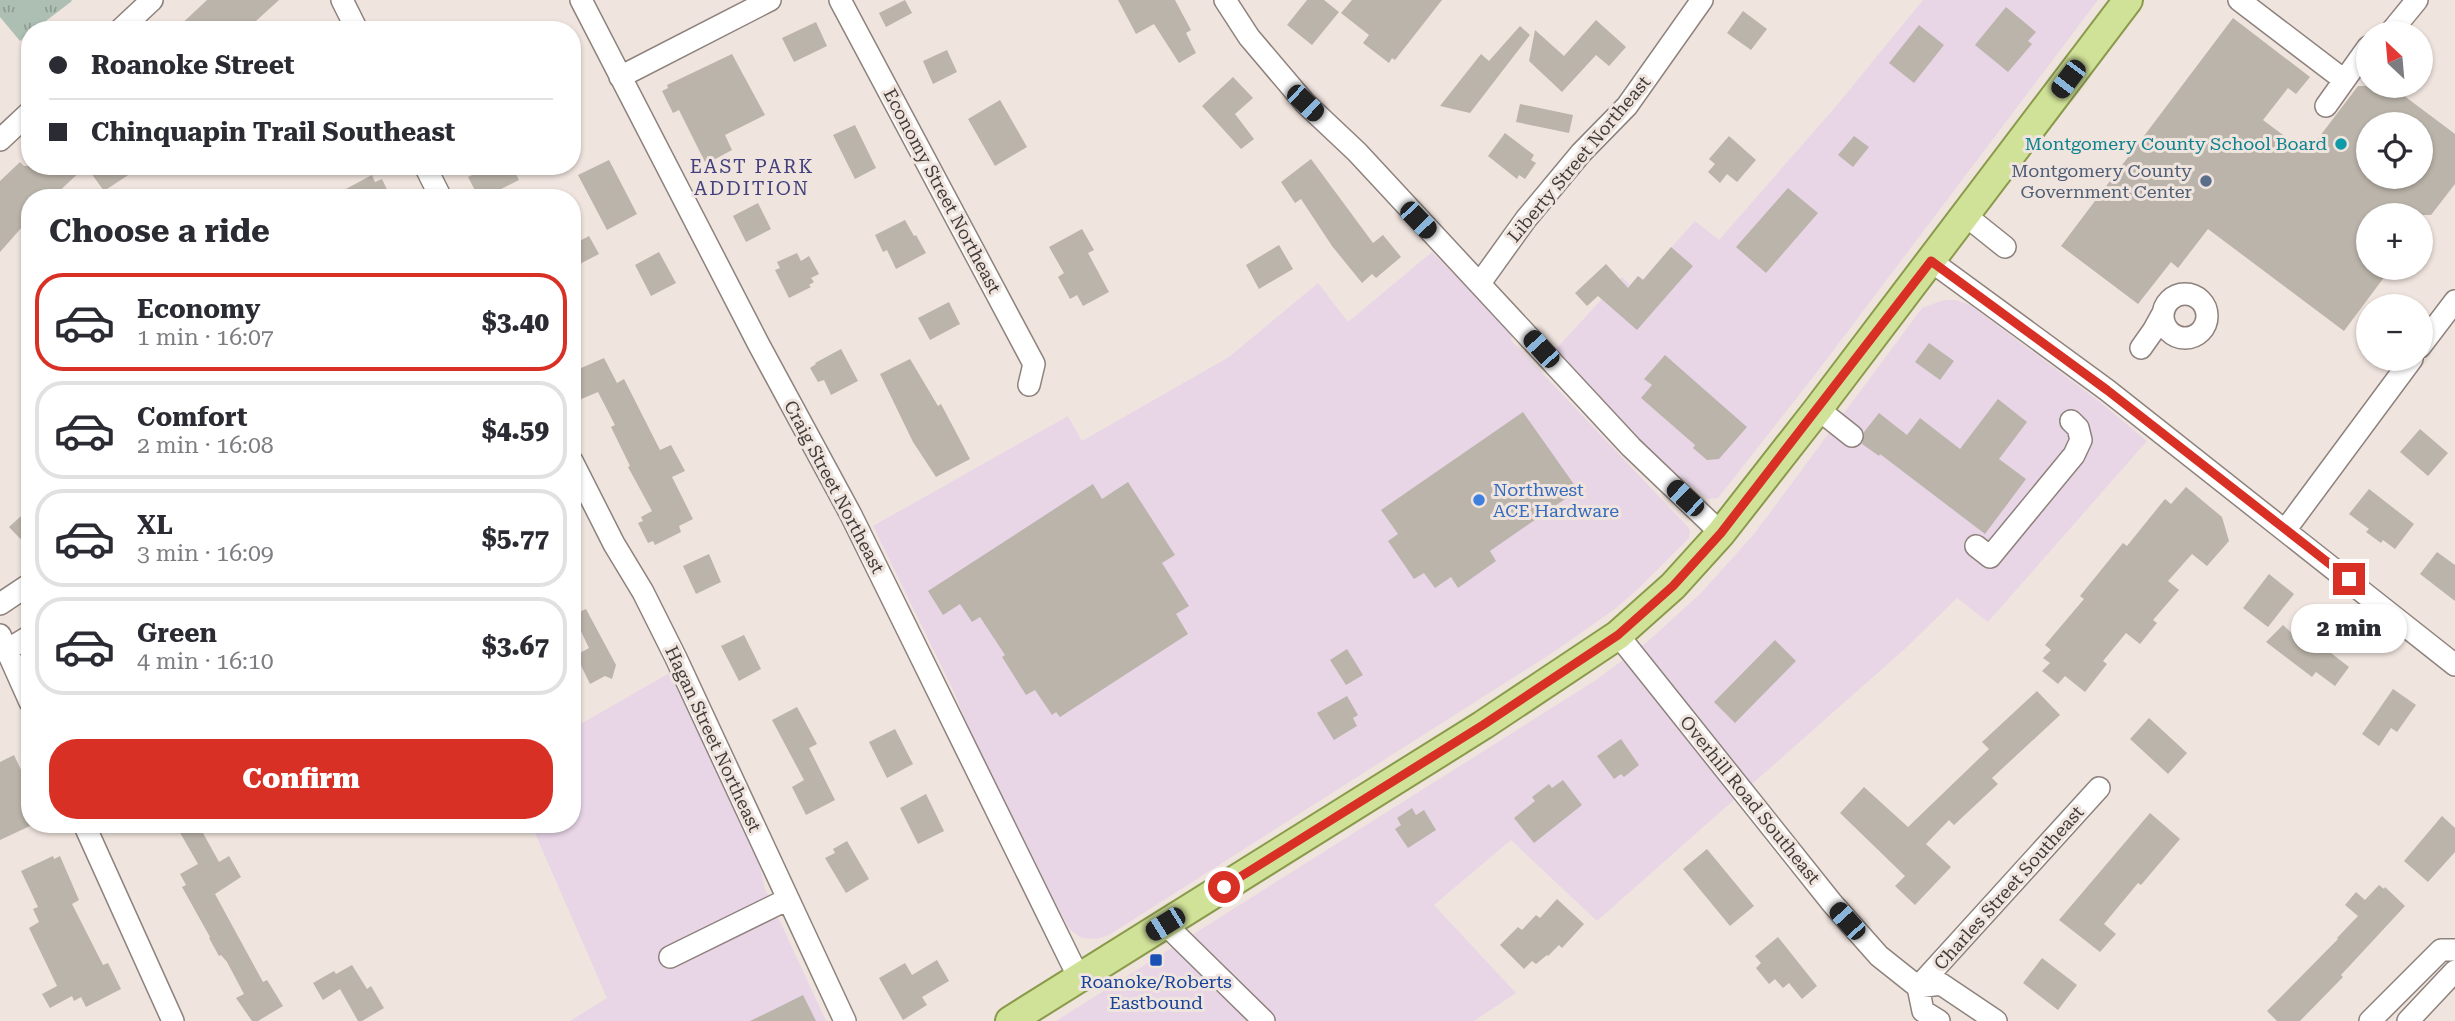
<!DOCTYPE html>
<meta charset="utf-8">
<style>
:root{--surface:#fff;--page:#f7f7f7;--text:#2b2b33;--muted:#7c7c81;--line:#e1e1e2;--accent:#d93025}
body{margin:0;font-family:"Roboto Serif",serif;background:var(--page);color:var(--text);height:100vh;display:flex;flex-direction:column;font-size:26px;white-space:nowrap}
*{box-sizing:border-box;margin:0}
p{font-size:23px;color:var(--muted)}
.icon{flex:none;width:38px;height:38px;fill:none;stroke:currentColor;stroke-width:2;stroke-linecap:round;stroke-linejoin:round}
.map{position:relative;flex:1;overflow:hidden}
.details{position:absolute;left:21px;top:189px;width:560px;height:644px;display:flex;flex-direction:column;background:var(--surface);border-radius:28px;box-shadow:0 2px 5px #0004}
.details>*{flex:none}
.guide{position:absolute;left:21px;top:21px;width:560px;height:154px;border-radius:28px;box-shadow:0 2px 5px #0004;display:grid;align-content:center;height:154px;padding:0 28px;background:var(--surface)}
.needle{width:46px;rotate:334deg}
.buttons{position:absolute;left:2356px;top:21px;display:grid;gap:14px}
.buttons a{display:grid;place-items:center;width:77px;height:77px;border-radius:50%;background:var(--surface);box-shadow:0 2px 5px #0004;font-size:35px}
.end{position:absolute;width:32px;height:32px;margin:-16px;border:9px solid #d93025;background:#fff;box-shadow:0 0 0 4px #fff}
.from{border-radius:50%}
.bubble{position:absolute;height:49px;border-radius:24px;background:var(--surface);box-shadow:0 2px 5px #0004;font-size:23px;font-weight:800;line-height:49px;text-align:center}
.car{position:absolute;width:21px;height:42px;margin:-21px -10px;border-radius:9px;box-shadow:0 0 5px 2px #0007;background:linear-gradient(#222 24%,#8ab4d8 0 40%,#222 0 76%,#8ab4d8 0 86%,#222 0)}
.guide b{display:flex;align-items:center;gap:24px;height:66px;font-size:26px}
.guide b+b{border-top:2px solid var(--line)}
.guide i{width:18px;height:18px;background:var(--text)}
ul{padding:0;list-style:none}
li{display:flex;align-items:center;gap:21px;height:98px;margin:0 14px 10px;padding:0 14px;border:4px solid var(--line);border-radius:28px}
li div{flex:1}
li b{display:block;font-size:26px}
li em{font-style:normal;font-weight:800}
li.active{border-color:var(--accent)}
li>.icon{width:63px;height:63px;stroke-width:1.5}
h2{padding:0 28px;font-size:32px;line-height:84px}
.cta{display:flex;gap:14px;margin-top:auto;padding:14px 28px}
.cta a{flex:1;height:80px;border-radius:28px;background:var(--accent);color:#fff;font-size:28px;font-weight:800;line-height:80px;text-align:center}
.map>svg:first-child{display:block}
.commercial{fill:#e8d6e7}
.park{fill:url(#park-tufts)}
.building{fill:#bbb4aa;fill-rule:evenodd}
.lines{fill:none;stroke-linecap:round;stroke-linejoin:round}
.minor-casing{stroke:#8e827d;stroke-width:24}
.major-casing{stroke:#8a9a4b;stroke-width:32}
.minor{stroke:#fff;stroke-width:21}
.major{stroke:#d0e198;stroke-width:28}
.route{stroke:#d93025;stroke-width:9}
.culture-dot{fill:#0f9aa8;stroke:#f0e4de;stroke-width:2.5}
.service-dot{fill:#5c6f8a;stroke:#f0e4de;stroke-width:2.5}
.shop-dot{fill:#3f7fe0;stroke:#f0e4de;stroke-width:2.5}
.transit-dot{fill:#1a4fb4;stroke:#f0e4de;stroke-width:2.5}
.labels{text-anchor:middle;stroke-width:6;stroke-linejoin:round;paint-order:stroke}
.culture-label{font-size:18px;fill:#0d838f;stroke:#f0e4de;text-anchor:end}
.street-label{font-size:18px;fill:#413c3a;stroke:#f0e4de}
.service-label{font-size:18px;fill:#4e5e75;stroke:#f0e4de;text-anchor:end}
.shop-label{font-size:18px;fill:#366cbe;stroke:#f0e4de;text-anchor:start}
.transit-label{font-size:18px;fill:#164399;stroke:#f0e4de}
.neighbourhood-label{font-size:19px;letter-spacing:2px;fill:#42407d;stroke:#f0e4de}
</style>
<div class="map">
<svg width="2455" height="1021" viewBox="0 0 2455 1021">
<defs>
<pattern id="park-tufts" width="24" height="20" patternUnits="userSpaceOnUse" patternTransform="scale(1.75)"><rect width="24" height="20" fill="#adbfb2"/><path d="M3 7l-1-3M5 7V3M7 7l1-3M15 17l-1-3M17 17v-4M19 17l1-3" fill="none" stroke="#8e9c92"/></pattern>
</defs>
<rect width="100%" height="100%" fill="#f0e4de"/>
<path class="commercial" d="M1923,0H2098L1814,376L1718,498L1708,499L1669,468L1628,430L1555,350L1622,277L1630,285L1638,276L1643,279L1695,221L1719,240L1837,105Z
M1432,252L1514,335L1510,339L1687,526L1690,530L1689,538L1640,587L1615,609L1555,651L1109,935L1097,939L1082,938L1070,930L1037,871L975,744L954,692L873,526L1068,416L1082,441L1229,357L1318,283L1348,322Z
M1944,300H1956L1970,305L2100,402L2147,441L1988,622L1957,598L1907,647L1597,921L1511,840L1434,905L1516,993L1474,1021H1056L1596,680L1646,643L1701,593L1754,534L1922,308Z
M671,672L757,855L765,889L826,1021H570L607,998L531,824H572V729Z"/>
<path class="park" d="M0,0H71L72,1L34,30H30V33L20,41L0,17Z"/>
<path class="building" d="M207,0H279L246,30H175Z
M905,0L912,13L886,27L879,13Z
M1118,0H1175L1191,30L1186,33L1196,53L1179,63L1154,24L1136,34Z
M1307,0H1324L1339,12L1312,45L1287,25Z
M1352,0H1442L1395,60L1392,58L1389,63L1363,43L1369,35L1341,13Z
M2006,7L2036,32L2028,41L2032,44L2008,72L1975,45Z
M1743,11L1767,29L1751,50L1727,33Z
M2233,18L2310,77L2296,94L2288,88L2263,120L2307,153L2358,86H2391L2455,134V184L2431,215H2368V268H2391L2344,331L2208,229L2178,268L2171,262L2138,304L2061,246ZM2368,124H2420V177H2368Z
M1596,20L1626,47L1609,66L1596,55L1562,92L1529,61L1535,30L1564,56Z
M816,22L827,46L794,62L782,38Z
M1919,25L1944,45L1914,83L1889,63Z
M1520,26L1530,35L1470,113L1440,106L1481,54L1489,61Z
M947,50L957,72L933,84L923,61Z
M732,54L765,115L725,135L732,150L706,164L679,110L673,113L662,91L668,88L667,85Z
M1233,77L1253,98L1235,114L1254,139L1241,149L1202,106Z
M1000,100L1027,147L995,166L968,119Z
M1520,104L1573,115L1569,133L1516,122Z
M855,125L876,168L855,179L833,135Z
M1505,133L1534,155L1531,160L1536,163L1525,179L1519,175L1517,179L1488,156Z
M1729,136L1756,160L1737,182L1727,174L1720,183L1708,172L1715,164L1709,159Z
M1854,136L1869,147L1853,167L1838,155Z
M1311,159L1373,243L1383,235L1401,257L1376,278L1372,274L1362,283L1332,246L1301,199L1295,203L1281,182Z
M609,160L637,214L607,230L578,175Z
M20,162L24,166H142L104,191L86,166L52,198H30V218L0,252V181Z
M481,166H512L519,180L485,197L484,193L478,196L468,177L474,174L472,171Z
M372,175L375,182L382,179L391,198H329Z
M1788,188L1818,213L1766,273L1736,247Z
M758,203L771,229L746,242L733,216Z
M905,220L914,236L916,235L926,253L896,269L887,250L883,252L875,235Z
M1082,229L1094,250L1088,253L1109,292L1083,306L1077,295L1070,299L1058,277L1064,273L1049,247Z
M589,236L599,254L572,268V245Z
M1279,245L1293,269L1259,289L1246,265Z
M1671,247L1693,266L1637,330L1598,296L1587,306L1575,293L1606,264L1628,288L1638,276L1643,280Z
M659,252L676,283L651,296L635,265Z
M797,253L801,261L809,256L819,274L811,278L814,282L809,285L811,287L789,298L775,270L780,268L777,262Z
M949,302L960,324L930,340L918,318Z
M1929,343L1954,361L1940,380L1915,362Z
M841,349L858,381L831,395L824,380L818,382L810,368L816,364L815,363Z
M1665,355L1747,427L1719,459L1707,460L1693,448L1695,445L1641,398L1652,385L1644,379Z
M604,358L617,383L624,379L660,450L671,445L685,471L672,477L693,519L679,526L681,532L655,545L653,541L648,543L638,523L643,521L641,517L652,511L628,467L630,466L611,427L615,425L598,392L572,403V372Z
M910,359L938,406L941,404L970,459L936,477L913,442L880,374Z
M1998,399L2027,422L1999,459L2026,479L1985,534L1880,454L1879,456L1862,444L1864,432L1879,413L1907,435L1920,418L1960,449Z
M1523,412L1578,490L1490,551L1496,561L1458,588L1451,577L1435,588L1424,573L1414,579L1388,541L1398,534L1381,510Z
M2420,429L2448,453L2428,476L2400,452Z
M1128,482L1175,555L1162,563L1189,606L1176,614L1188,634L1060,717L1056,712L1052,715L1035,690L1026,695L1002,657L1005,655L980,617L972,622L960,604L943,615L928,591L1093,484L1102,499Z
M2186,487L2222,517L2229,541L2207,566L2192,554L2168,581L2179,590L2153,620L2157,623L2140,644L2126,633L2103,661L2107,664L2085,692L2065,676L2058,684L2042,671L2050,663L2043,658L2051,650L2045,645L2084,599L2080,596L2123,543L2127,546L2165,499L2171,504Z
M2369,489L2414,524L2395,549L2383,540L2381,543L2366,532L2369,529L2349,514Z
M30,508V549L9,527Z
M2437,552L2455,565V601L2420,574Z
M709,554L721,582L696,594L683,566Z
M2269,574L2294,594L2268,627L2243,608Z
M586,609L616,665L612,679L605,676L590,684L576,655L589,648L573,615Z
M2283,625L2303,644L2309,636L2349,667L2335,686L2316,672L2312,677L2266,642Z
M744,635L761,669L739,681L721,646Z
M1775,640L1796,661L1735,723L1714,702Z
M1347,649L1363,675L1346,685L1330,660Z
M2393,689L2416,705L2397,732L2391,728L2379,746L2362,734Z
M2037,691L2060,715L1992,778L1998,784L1954,825L1949,820L1926,844L1951,867L1915,905L1895,886L1905,876L1840,813L1864,787L1908,827L1989,749L1982,742Z
M1347,696L1358,715L1353,718L1357,726L1334,740L1317,713Z
M797,707L817,744L809,748L835,800L806,815L792,787L804,780L772,720Z
M2149,718L2187,753L2168,774L2130,739Z
M895,729L913,764L887,778L869,742Z
M1621,739L1639,765L1624,777L1621,774L1614,779L1597,756Z
M14,755L30,789V826L0,840V762Z
M1563,780L1582,805L1534,843L1514,818L1535,801L1532,797L1549,784L1552,788Z
M926,794L944,831L918,844L900,808Z
M1412,808L1416,815L1424,810L1436,830L1408,848L1395,829L1401,825L1397,818Z
M2150,813L2180,839L2141,885L2138,883L2104,924L2116,934L2100,952L2059,920Z
M2442,816L2455,828V852L2428,882L2404,861Z
M175,824H198L219,862L229,856L241,877L215,894L263,982L267,980L283,1006L258,1021H252L236,998L244,994L227,962L221,955L219,956L209,938L210,937L182,887L186,885L180,874L198,864Z
M847,841L869,879L846,893L825,858L835,853L833,849Z
M1707,849L1754,906L1730,926L1683,869Z
M53,856L54,859L60,856L79,900L72,904L103,965L108,963L121,989L86,1007L81,997L74,1001L72,996L50,1008L42,994L57,986L29,928L39,922L33,909L38,907L21,871Z
M2379,885L2384,889L2385,887L2405,906L2341,975L2343,977L2300,1021H2277L2267,1011L2338,939L2337,938L2358,916L2345,905L2356,892L2365,900Z
M1557,899L1584,924L1562,948L1559,945L1548,956L1547,955L1536,964L1532,961L1524,969L1500,945L1518,927L1522,930L1536,915L1540,918Z
M1778,937L1817,986L1802,999L1789,983L1783,988L1775,979L1769,984L1756,968L1761,963L1755,956Z
M2042,958L2077,985L2058,1010L2023,983Z
M937,960L949,981L922,997L927,1005L903,1020L879,978L905,963L912,975Z
M352,965L367,989L371,986L384,1008L362,1021H358L340,989L323,1000L313,983L334,971L336,974Z
M803,995L816,1021H750L783,1005Z"/>
<g class="lines">
<g class="minor-casing">
<path id="minor" d="M342,0L357,30
M581,0L759,345L851,515L1079,978
M840,0L1034,364L1029,385
M1225,0L1249,37L1305,103L1357,152L1631,447L1721,533
M2239,0L2344,80
M120,30L152,0
M2390,33L2417,0
M620,77L770,0
M2326,106L2368,47
M0,140L30,112
M425,166L441,198
M1965,215L2005,247
M1931,261L2107,390L2455,665
M1480,283L1526,219L1581,153L1627,106L1702,0
M2163 316a22 22 0 1 1 44 0a22 22 0 1 1-44 0Z
M2420,347L2455,301
M2141,348L2153,331L2163,313
M1818,409L1852,436
M572,461L614,544L643,592L676,658L845,1021
M2286,529L2412,359
M1976,546L1990,557L2074,455L2081,440L2078,428L2071,421
M0,604L30,584
M0,635L30,702
M1618,635L1832,903L1879,956L1918,987L1923,1011L1939,1021
M7,650L30,636
M84,824L173,1021
M1165,924L1264,1021
M670,957L788,899
M1918,987L2099,788
M1918,987L1941,984L1996,1021
M2370,1021L2441,950H2455
M2408,1021L2455,971"/>
</g>
<g class="major-casing">
<path id="major" d="M1010,1021L1483,725L1618,635L1673,586L1721,533L1818,409L2128,0"/>
</g>
<use href="#minor" class="minor"/>
<use href="#major" class="major"/>
</g>
<g class="lines">
<path class="route" d="M1224,887L1483,725L1618,635L1673,586L1721,533L1931,261L2107,390L2349,579"/>
</g>
<circle class="culture-dot" cx="2341" cy="144" r="7"/>
<circle class="service-dot" cx="2206" cy="181" r="7"/>
<circle class="shop-dot" cx="1479" cy="500" r="7"/>
<rect class="transit-dot" x="1149" y="953" width="14" height="14" rx="3.5"/>
<g class="labels">
<g class="culture-label">
<text x="2327" y="150">Montgomery County School Board</text>
</g>
<g class="street-label">
<text transform="translate(1579 159) rotate(-50)" y="6">Liberty Street Northeast</text>
<text transform="translate(942 191) rotate(62)" y="6">Economy Street Northeast</text>
<text transform="translate(834 487) rotate(62)" y="6">Craig Street Northeast</text>
<text transform="translate(713 739) rotate(65)" y="6">Hagan Street Northeast</text>
<text transform="translate(1750 800) rotate(51)" y="6">Overhill Road Southeast</text>
<text transform="translate(2009 888) rotate(-48)" y="6">Charles Street Southeast</text>
</g>
<g class="service-label">
<text x="2192" y="177">Montgomery County<tspan x="2192" dy="21">Government Center</tspan></text>
</g>
<g class="shop-label">
<text x="1493" y="496">Northwest<tspan x="1493" dy="21">ACE Hardware</tspan></text>
</g>
<g class="transit-label">
<text x="1156" y="988">Roanoke/Roberts<tspan x="1156" dy="21">Eastbound</tspan></text>
</g>
<g class="neighbourhood-label">
<text x="752" y="173">EAST PARK<tspan x="752" dy="22">ADDITION</tspan></text>
</g>
</g>
</svg>
<div class="buttons">
<a><svg class="needle" viewBox="-14 -14 28 28"><path d="M0-13l5 13h-10z" fill="#e53935"/><path d="M0 13l5-13h-10z" fill="#7c7c81"/></svg></a>
<a><svg class="icon" aria-label="locate" viewBox="0 0 24 24"><circle cx="12" cy="12" r="6"/><path d="M12 2v4M12 18v4M2 12h4M18 12h4"/></svg></a>
<a>+</a>
<a>−</a>
</div>
<i class="end from" style="left:1224px;top:887px"></i>
<i class="end" style="left:2349px;top:579px"></i>
<div class="bubble" style="left:2291px;top:604px;width:116px">2 min</div>
<i class="car" style="left:2068px;top:79px;rotate:217deg"></i>
<i class="car" style="left:1305px;top:103px;rotate:134deg"></i>
<i class="car" style="left:1418px;top:220px;rotate:136deg"></i>
<i class="car" style="left:1541px;top:349px;rotate:318deg"></i>
<i class="car" style="left:1685px;top:498px;rotate:313deg"></i>
<i class="car" style="left:1847px;top:921px;rotate:318deg"></i>
<i class="car" style="left:1165px;top:924px;rotate:238deg"></i>
<div class="guide">
<b><i class="from"></i>Roanoke Street</b>
<b><i></i>Chinquapin Trail Southeast</b>
</div>
<section class="details">
<h2>Choose a ride</h2>
<ul>
<li class="active"><svg class="icon" aria-label="car" viewBox="0 0 24 24"><path d="M5 17H2v-5l4-1 3-4h7l3 4 3 1v5h-3M9 17h6M6 11h13"/><circle cx="7" cy="17" r="2"/><circle cx="17" cy="17" r="2"/></svg><div><b>Economy</b><p>1 min · 16:07</p></div><em>$3.40</em></li>
<li><svg class="icon" aria-label="car" viewBox="0 0 24 24"><path d="M5 17H2v-5l4-1 3-4h7l3 4 3 1v5h-3M9 17h6M6 11h13"/><circle cx="7" cy="17" r="2"/><circle cx="17" cy="17" r="2"/></svg><div><b>Comfort</b><p>2 min · 16:08</p></div><em>$4.59</em></li>
<li><svg class="icon" aria-label="car" viewBox="0 0 24 24"><path d="M5 17H2v-5l4-1 3-4h7l3 4 3 1v5h-3M9 17h6M6 11h13"/><circle cx="7" cy="17" r="2"/><circle cx="17" cy="17" r="2"/></svg><div><b>XL</b><p>3 min · 16:09</p></div><em>$5.77</em></li>
<li><svg class="icon" aria-label="car" viewBox="0 0 24 24"><path d="M5 17H2v-5l4-1 3-4h7l3 4 3 1v5h-3M9 17h6M6 11h13"/><circle cx="7" cy="17" r="2"/><circle cx="17" cy="17" r="2"/></svg><div><b>Green</b><p>4 min · 16:10</p></div><em>$3.67</em></li>
</ul>
<div class="cta"><a>Confirm</a></div>
</section>
</div>
